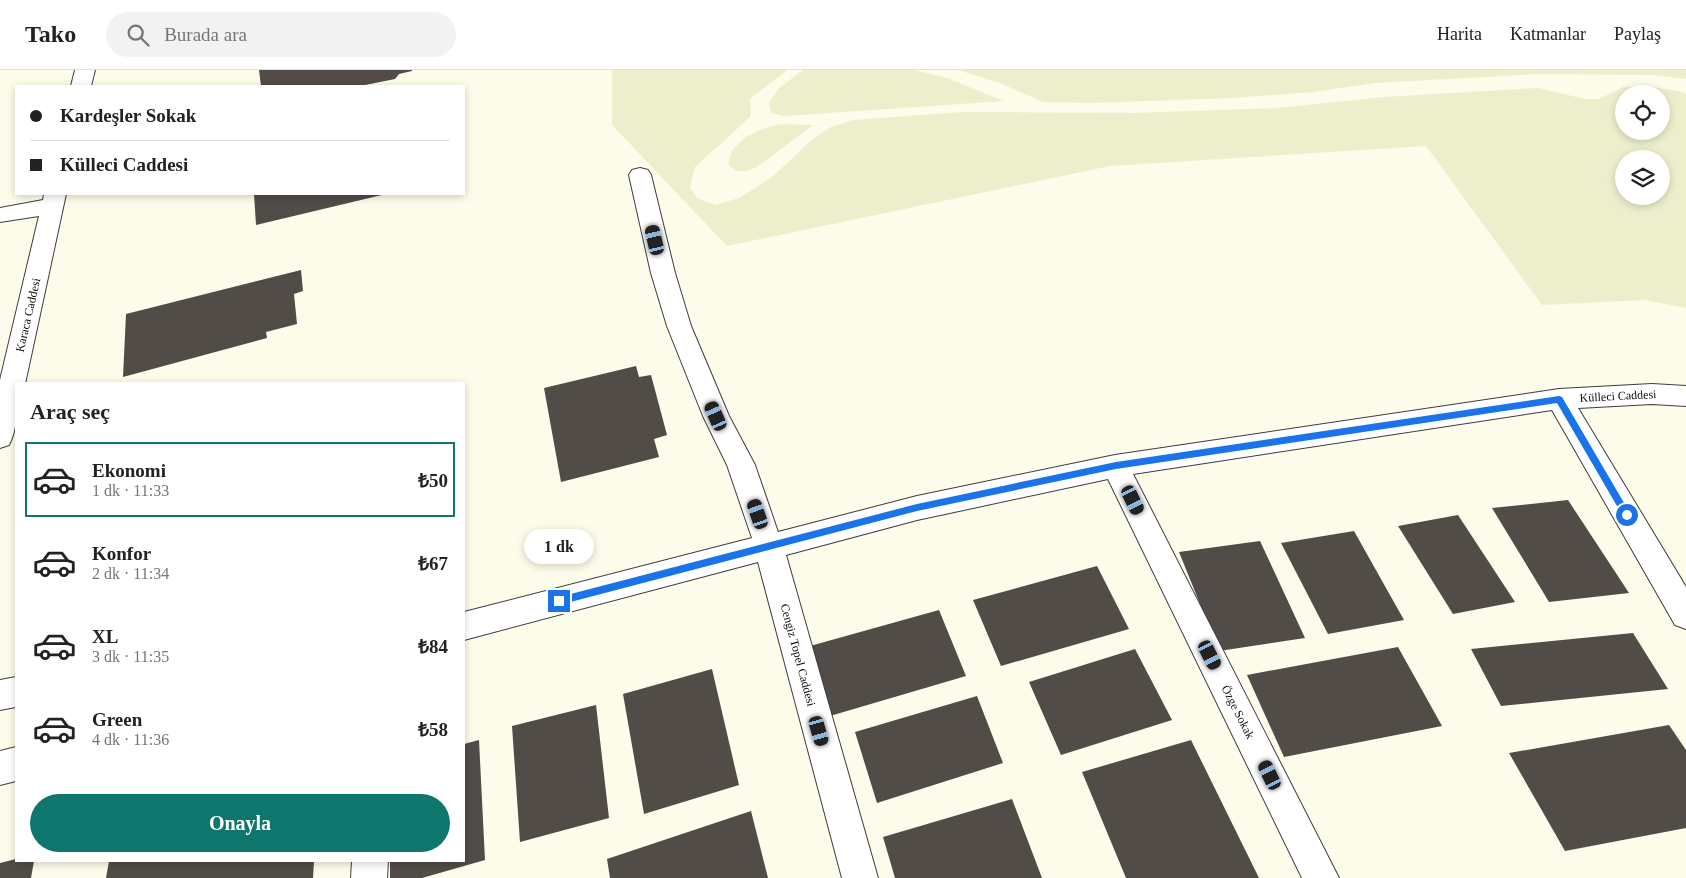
<!DOCTYPE html>
<html lang="tr">
<meta charset="utf-8">
<style>
:root{--surface:#fff;--page:#f2f2f2;--text:#222;--muted:#767676;--line:#e0e0e0;--accent:#0f766e}
body{margin:0;font-family:"Times New Roman",serif;background:var(--page);color:var(--text);height:100vh;display:flex;flex-direction:column;font-size:19px;white-space:nowrap}
*{box-sizing:border-box;margin:0}
p{font-size:16px;color:var(--muted)}
.icon{flex:none;width:28px;height:28px;fill:none;stroke:currentColor;stroke-width:2;stroke-linecap:round;stroke-linejoin:round}
.map{position:relative;flex:1;overflow:hidden}
.side{position:absolute;left:15px;top:312px;width:450px;height:480px;display:flex;flex-direction:column;background:var(--surface);border-radius:0px;box-shadow:0 2px 8px #0003}
.side>*{flex:none}
.hud{position:absolute;left:15px;top:15px;width:450px;height:110px;border-radius:0px;box-shadow:0 2px 8px #0003;display:grid;align-content:center;height:110px;padding:0 15px;background:var(--surface)}
.buttons{position:absolute;left:1615px;top:15px;display:grid;gap:10px}
.buttons a{display:grid;place-items:center;width:55px;height:55px;border-radius:50%;background:var(--surface);box-shadow:0 2px 8px #0003;font-size:25px}
.end{position:absolute;width:22px;height:22px;margin:-11px;border:6px solid #1a73e8;background:#fff;box-shadow:0 0 0 2px #fff}
.from{border-radius:50%}
.bubble{position:absolute;height:35px;border-radius:18px;background:var(--surface);box-shadow:0 2px 8px #0003;font-size:16px;font-weight:600;line-height:35px;text-align:center}
.car{position:absolute;width:15px;height:30px;margin:-15px -8px;border-radius:6px;box-shadow:0 0 4px 1px #0007;background:linear-gradient(#222 24%,#8ab4d8 0 40%,#222 0 76%,#8ab4d8 0 86%,#222 0)}
.hud b{display:flex;align-items:center;gap:18px;height:48px;font-size:19px}
.hud b+b{border-top:1px solid var(--line)}
.hud i{width:12px;height:12px;background:var(--text)}
ul{padding:0;list-style:none}
li{display:flex;align-items:center;gap:15px;height:75px;margin:0 10px 8px;padding:0 5px;border:2px solid transparent;border-radius:0px}
li div{flex:1}
li b{display:block;font-size:19px}
li em{font-style:normal;font-weight:600}
li.active{border-color:var(--accent)}
li>.icon{width:45px;height:45px;stroke-width:1.5}
h2{padding:0 15px;font-size:22px;line-height:60px}
.primary-button{display:flex;gap:10px;margin-top:auto;padding:10px 15px}
.primary-button a{flex:1;height:58px;border-radius:30px;background:var(--accent);color:#fff;font-size:20px;font-weight:600;line-height:58px;text-align:center}
header{display:flex;align-items:center;gap:30px;box-sizing:border-box;height:70px;padding:0 25px;background:var(--surface);border-bottom:1px solid var(--line)}
header strong{font-size:24px}
nav{display:flex;gap:28px;margin-inline-start:auto;font-size:18px}
.search{width:350px;height:45px;background:var(--page);display:flex;align-items:center;gap:12px;box-sizing:border-box;padding:0 18px;border-radius:28px;color:var(--muted);font-size:19px}
.map>svg:first-child{display:block}
.farmland{fill:#edefcc;fill-rule:evenodd}
.building{fill:#514c47}
.lines{fill:none;stroke-linecap:round;stroke-linejoin:round}
.minor-casing{stroke:#3d3d3d;stroke-width:2}
.minor{fill:#fff;fill-rule:evenodd}
.route{fill:#1a73e8}
.labels{text-anchor:middle;stroke-width:5;stroke-linejoin:round;paint-order:stroke}
.street-label{font-size:12px;fill:#0a0a0a;stroke:#fff}
</style>
<header>
<strong>Tako</strong>
<div class="search"><svg class="icon" aria-label="search" viewBox="0 0 24 24"><circle cx="10" cy="10" r="6"/><path d="M15 15l6 6"/></svg>Burada ara</div>
<nav><a>Harita</a><a>Katmanlar</a><a>Paylaş</a></nav>
</header>
<div class="map">
<svg width="1686" height="808" viewBox="0 0 1686 808">
<rect width="100%" height="100%" fill="#fdfbe9"/>
<path class="farmland" d="M612,0H787L750,29L751,46L695,97L690,117L697,128L715,135L739,128L771,108L812,70L831,57L854,50L963,42L1132,43L1279,38L1383,27L1538,18L1585,29H1599L1623,17L1648,16L1678,21L1686,24V238L1645,230L1542,235L1426,76L1110,96L727,176L612,55ZM1624,24H1661V61H1624ZM1624,89H1661V126H1624Z
M803,0H914L947,8L1004,31L785,46L771,43L769,33L779,18Z
M958,0H1686V9L1653,5L1538,4L1375,13L1313,22L1232,28L1092,33L1043,32L1000,13Z
M780,54L813,55L757,97L747,101H737L729,96V88L734,78L746,67L763,59Z"/>
<path class="building" d="M259,0H412V1L399,4L395,9L360,16H261Z
M254,124H386L256,155Z
M301,200L303,221L294,224L297,254L266,262L267,268L123,307L126,244Z
M636,296L639,307L651,305L667,365L654,369L659,387L561,412L544,318Z
M1568,430L1629,523L1549,532L1492,438Z
M1458,445L1515,532L1453,544L1398,456Z
M1354,461L1404,550L1328,564L1281,473Z
M1260,471L1305,568L1219,581L1179,482Z
M1097,496L1129,559L1001,596L973,530Z
M939,540L966,606L830,646L810,576Z
M1633,563L1668,619L1501,636L1471,579Z
M1398,577L1442,656L1284,687L1247,605Z
M1135,579L1172,650L1061,685L1029,612Z
M712,599L739,715L644,744L623,624Z
M977,626L1003,693L877,733L855,662Z
M596,635L609,748L520,772L512,656Z
M1669,655L1686,680V758L1565,781L1509,683Z
M479,670L485,790L422,808H390V791H464V674Z
M1191,670L1259,808H1126L1082,702Z
M1012,729L1042,808H895L883,767Z
M751,741L768,808H610L607,789Z
M16,789V791H34L31,808H0V793Z
M109,791H314L313,808H106Z"/>
<g class="lines">
<g class="minor-casing">
<path id="minor" d="M75,0H95L91,16H71Z
M640,98L648,100L651,105L675,203L691,256L729,346L755,395L778,462L917,426L1115,385L1559,319L1652,314L1686,316V336L1652,334L1578,338L1686,517V559L1675,555L1552,340L1133,404L1339,808H1302L1108,409L917,450L786,485L878,808H842L758,492L464,570V542L752,468L727,395L703,346L667,256L651,203L629,105L632,100Z
M44,124H66L25,314H16C16,334 19,356 9,375L0,378V310L39,146L0,152V138L43,130Z
M16,607V637L0,640V610Z
M16,677V711L0,715V681Z
M352,791H388L387,808H351Z"/>
</g>
<use href="#minor" class="minor"/>
</g>
<path class="route" d="M1559,326L1562,327L1630,443V448H1624L1557,333L1116,399L917,441L559,535L555,531L559,527L917,434L1116,392Z"/>
<g class="labels">
<g class="street-label">
<text transform="translate(28 245) rotate(-77)" y="4">Karaca Caddesi</text>
<text transform="translate(1618 326) rotate(-3)" y="4">Külleci Caddesi</text>
<text transform="translate(798 585) rotate(75)" y="4">Cengiz Topel Caddesi</text>
<text transform="translate(1238 642) rotate(63)" y="4">Özge Sokak</text>
</g>
</g>
</svg>
<div class="buttons">
<a><svg class="icon" aria-label="locate" viewBox="0 0 24 24"><circle cx="12" cy="12" r="6"/><path d="M12 2v4M12 18v4M2 12h4M18 12h4"/></svg></a>
<a><svg class="icon" aria-label="layers" viewBox="0 0 24 24"><path d="M12 4l9 5-9 5-9-5zM3 14l9 5 9-5"/></svg></a>
</div>
<i class="end from" style="left:1627px;top:445px"></i>
<i class="end" style="left:559px;top:531px"></i>
<div class="bubble" style="left:524px;top:459px;width:70px">1 dk</div>
<i class="car" style="left:655px;top:170px;rotate:347deg"></i>
<i class="car" style="left:716px;top:346px;rotate:336deg"></i>
<i class="car" style="left:1133px;top:430px;rotate:154deg"></i>
<i class="car" style="left:758px;top:444px;rotate:341deg"></i>
<i class="car" style="left:1210px;top:585px;rotate:153deg"></i>
<i class="car" style="left:819px;top:661px;rotate:164deg"></i>
<i class="car" style="left:1270px;top:705px;rotate:334deg"></i>
<div class="hud">
<b><i class="from"></i>Kardeşler Sokak</b>
<b><i></i>Külleci Caddesi</b>
</div>
<section class="side">
<h2>Araç seç</h2>
<ul>
<li class="active"><svg class="icon" aria-label="car" viewBox="0 0 24 24"><path d="M5 17H2v-5l4-1 3-4h7l3 4 3 1v5h-3M9 17h6M6 11h13"/><circle cx="7" cy="17" r="2"/><circle cx="17" cy="17" r="2"/></svg><div><b>Ekonomi</b><p>1 dk · 11:33</p></div><em>₺50</em></li>
<li><svg class="icon" aria-label="car" viewBox="0 0 24 24"><path d="M5 17H2v-5l4-1 3-4h7l3 4 3 1v5h-3M9 17h6M6 11h13"/><circle cx="7" cy="17" r="2"/><circle cx="17" cy="17" r="2"/></svg><div><b>Konfor</b><p>2 dk · 11:34</p></div><em>₺67</em></li>
<li><svg class="icon" aria-label="car" viewBox="0 0 24 24"><path d="M5 17H2v-5l4-1 3-4h7l3 4 3 1v5h-3M9 17h6M6 11h13"/><circle cx="7" cy="17" r="2"/><circle cx="17" cy="17" r="2"/></svg><div><b>XL</b><p>3 dk · 11:35</p></div><em>₺84</em></li>
<li><svg class="icon" aria-label="car" viewBox="0 0 24 24"><path d="M5 17H2v-5l4-1 3-4h7l3 4 3 1v5h-3M9 17h6M6 11h13"/><circle cx="7" cy="17" r="2"/><circle cx="17" cy="17" r="2"/></svg><div><b>Green</b><p>4 dk · 11:36</p></div><em>₺58</em></li>
</ul>
<div class="primary-button"><a>Onayla</a></div>
</section>
</div>
